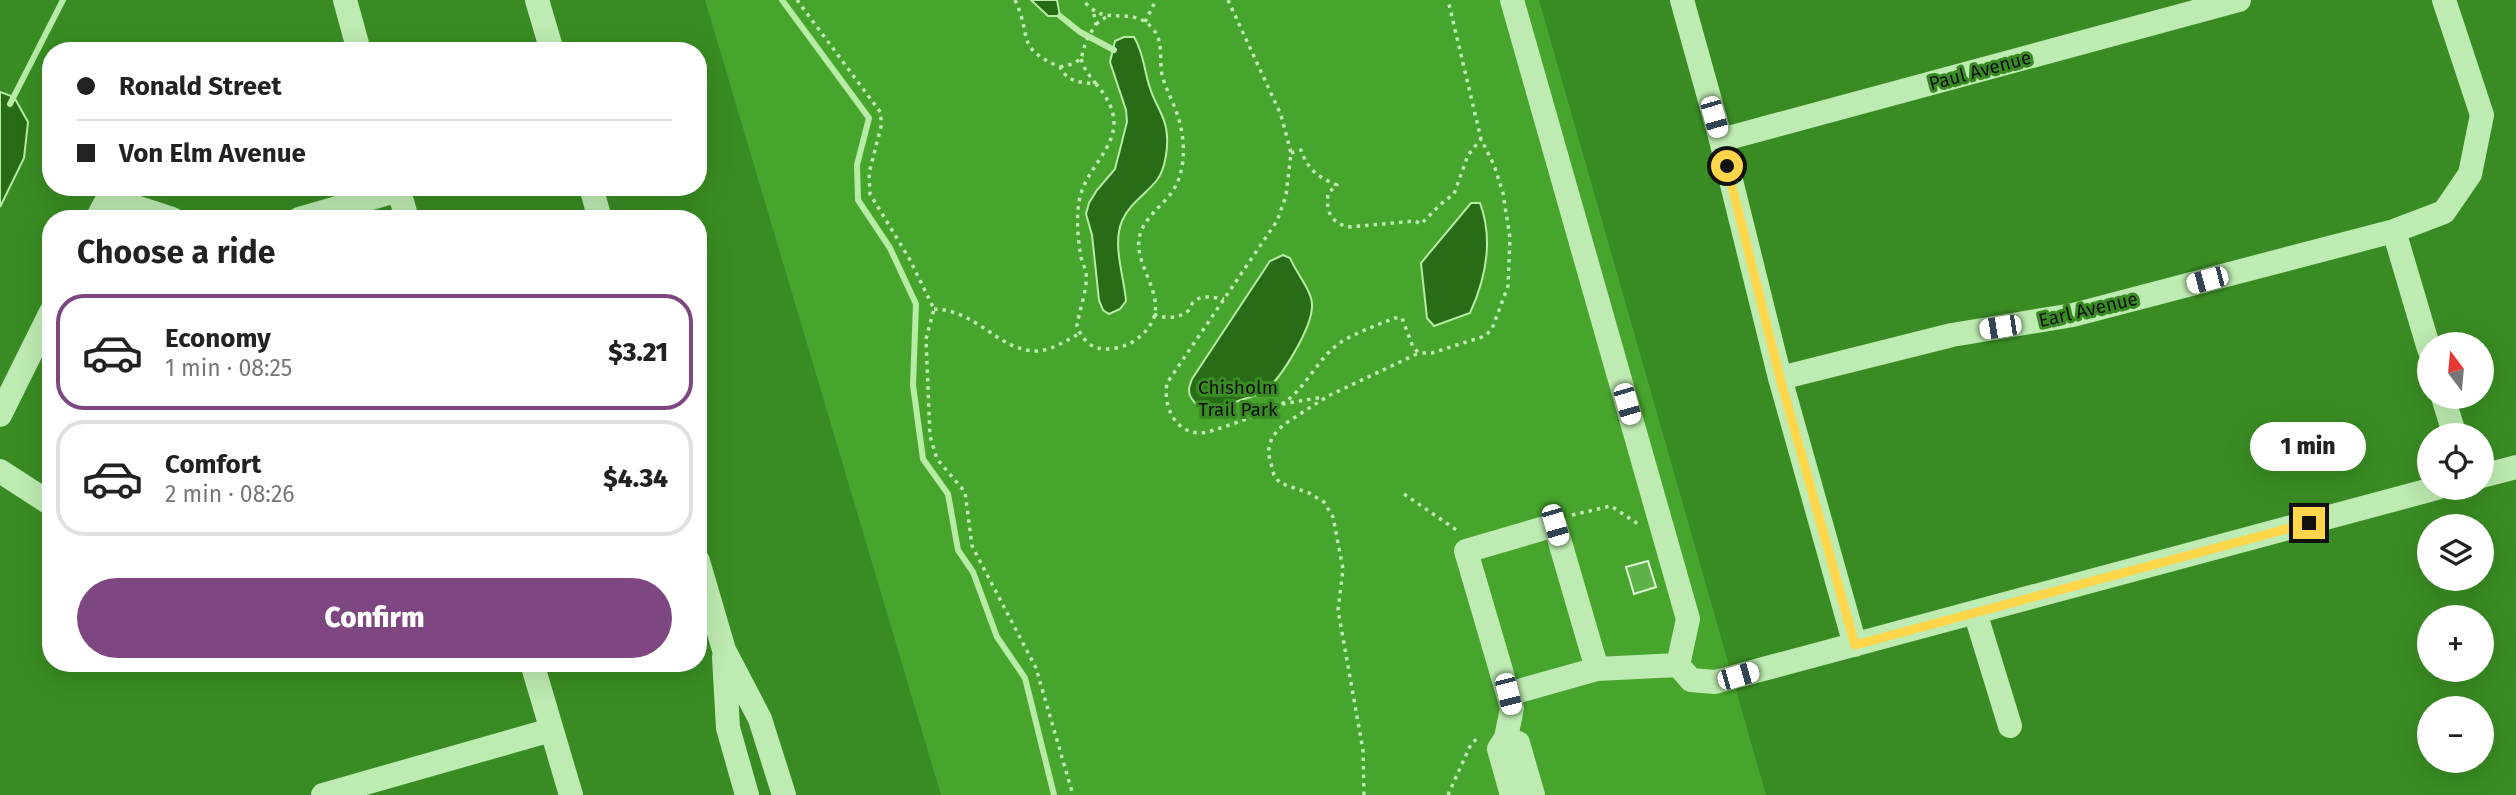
<!DOCTYPE html>
<meta charset="utf-8">
<style>
:root{--surface:#fff;--page:#f2f2f2;--text:#222;--muted:#767676;--line:#e0e0e0;--accent:#7e4781}
body{margin:0;font-family:"Fira Sans",sans-serif;background:var(--page);color:var(--text);height:100vh;display:flex;flex-direction:column;font-size:26px;white-space:nowrap}
*{box-sizing:border-box;margin:0}
p{font-size:23px;color:var(--muted)}
.icon{flex:none;width:38px;height:38px;fill:none;stroke:currentColor;stroke-width:2;stroke-linecap:round;stroke-linejoin:round}
.map{position:relative;flex:1;overflow:hidden}
.panel{position:absolute;left:42px;top:210px;width:665px;height:462px;display:flex;flex-direction:column;background:var(--surface);border-radius:28px;box-shadow:0 7px 28px #0002}
.panel>*{flex:none}
.guide{position:absolute;left:42px;top:42px;width:665px;height:154px;border-radius:28px;box-shadow:0 7px 28px #0002;display:grid;align-content:center;height:154px;padding:0 35px;background:var(--surface)}
.needle{width:46px;rotate:344deg}
.buttons{position:absolute;left:2417px;top:332px;display:grid;gap:14px}
.buttons a{display:grid;place-items:center;width:77px;height:77px;border-radius:50%;background:var(--surface);box-shadow:0 7px 28px #0002;font-size:35px}
.end{position:absolute;width:32px;height:32px;margin:-16px;border:9px solid #ffd54a;background:#111;box-shadow:0 0 0 4px #111}
.from{border-radius:50%}
.bubble{position:absolute;height:49px;border-radius:24px;background:var(--surface);box-shadow:0 7px 28px #0002;font-size:23px;font-weight:800;line-height:49px;text-align:center}
.car{position:absolute;width:21px;height:42px;margin:-21px -10px;border-radius:9px;box-shadow:0 0 5px 2px #0007;background:linear-gradient(#fff 24%,#345 0 40%,#fff 0 76%,#345 0 86%,#fff 0)}
.guide b{display:flex;align-items:center;gap:24px;height:66px;font-size:26px}
.guide b+b{border-top:2px solid var(--line)}
.guide i{width:18px;height:18px;background:var(--text)}
ul{padding:0;list-style:none}
li{display:flex;align-items:center;gap:21px;height:116px;margin:0 14px 10px;padding:0 21px;border:4px solid var(--line);border-radius:28px}
li div{flex:1}
li b{display:block;font-size:26px}
li em{font-style:normal;font-weight:800}
li.active{border-color:var(--accent)}
li>.icon{width:63px;height:63px;stroke-width:1.5}
h2{padding:0 35px;font-size:32px;line-height:84px}
.button{display:flex;gap:14px;margin-top:auto;padding:14px 35px}
.button a{flex:1;height:80px;border-radius:42px;background:var(--accent);color:#fff;font-size:28px;font-weight:800;line-height:80px;text-align:center}
.map>svg:first-child{display:block}
.green{fill:#47a42d}
.water{fill:#296c18;stroke:#b6eca5;stroke-width:2}
.lines{fill:none;stroke-linecap:round;stroke-linejoin:round}
.stream{stroke:#b6eca5;stroke-width:6}
.building{fill:#5fb247;stroke:#def8d6;stroke-width:2}
.path{stroke:#beebb1;stroke-width:3.5;stroke-dasharray:3.5 5;stroke-linecap:butt}
.minor{stroke:#beebb1;stroke-width:24}
.route{stroke:#ffd54a;stroke-width:9}
.labels{text-anchor:middle;stroke-width:6;stroke-linejoin:round;paint-order:stroke}
.street-label{font-size:19px;fill:#111;stroke:#398c23}
.park-label{font-size:19px;fill:#111;stroke:#398c23}
</style>
<div class="map">
<svg width="2516" height="795" viewBox="0 0 2516 795">
<rect width="100%" height="100%" fill="#398c23"/>
<path class="green" d="M705,0H1539L1766,795H941Z"/>
<path class="water" d="M1031,0H1057L1060,16H1048Z
M1124,37H1134C1144,53 1144,71 1150,88C1154,102 1164,115 1166,128C1169,143 1166,168 1157,180C1146,194 1129,204 1122,221C1112,245 1124,276 1126,301L1120,309L1109,314L1103,310L1099,300L1092,235L1086,214L1089,203L1097,190L1115,169L1127,122L1126,110L1110,62L1115,41Z
M0,92L14,97L28,122L24,158L0,207Z
M1471,203H1480C1494,241 1486,278 1470,313L1434,326L1427,318L1421,263Z
M1283,255L1290,258C1296,273 1313,292 1312,306C1312,327 1280,383 1261,393C1255,396 1247,398 1241,400C1225,405 1204,418 1192,399C1187,392 1189,387 1192,379L1270,261Z"/>
<g class="lines">
<path class="stream" d="M782,0L869,118L857,165L858,200L890,248L916,304L913,385L923,459L948,494L958,550L973,572L997,637L1025,678L1054,795
M1060,16L1080,32L1114,50
M10,104L63,0"/>
</g>
<path class="building" d="M1648,561L1656,587L1634,594L1626,567Z"/>
<g class="lines">
<path class="path" d="M797,0L881,113V127L869,173L870,194L909,258L934,309L926,339L930,436L937,459L965,492L972,546L1036,668L1073,795
M1015,0C1033,38 1014,47 1060,67C1068,83 1080,82 1096,84C1142,137 1086,158 1079,202C1076,220 1078,240 1081,257C1082,262 1085,267 1086,273C1088,289 1079,310 1077,326C1080,335 1088,346 1098,348C1108,351 1126,347 1134,341C1182,308 1134,273 1139,239C1142,221 1157,210 1169,196C1186,176 1186,144 1179,120C1175,105 1166,90 1162,75C1159,60 1164,42 1153,29C1137,9 1114,20 1099,13C1093,11 1087,4 1082,0
M1228,0L1281,115L1291,153L1286,196L1277,221L1167,383C1163,405 1174,433 1201,433C1211,433 1272,410 1282,404C1307,388 1317,358 1341,342C1358,332 1377,325 1395,318H1402L1413,347L1419,353H1432L1485,336L1492,329L1508,286L1510,238L1503,193L1494,165L1481,139L1448,0
M1145,22L1156,0
M1096,24L1109,15
M1081,59L1086,71L1096,84
M1060,67L1072,64L1081,59L1086,41L1096,24L1093,10
M1291,153L1301,150C1308,170 1318,177 1337,185L1328,193C1326,211 1330,222 1348,227L1415,221L1421,224L1441,204L1454,194L1468,155L1481,139
M934,309C978,310 999,352 1038,351C1052,350 1067,340 1079,334
M1154,314C1165,319 1178,319 1188,311C1191,308 1191,303 1195,301C1203,294 1214,298 1224,299
M1282,404L1323,397
M1404,494L1458,531
M1572,515L1611,506L1638,524
M1364,795L1363,750L1338,610L1343,569L1333,517L1324,502L1309,493L1280,483L1274,475L1268,452L1272,437L1283,425L1328,396L1419,353
M1448,795L1471,744L1480,736"/>
<path class="minor" d="M345,0L359,51
M537,0L552,51
M1512,0L1688,619L1678,665L1691,680L1715,682L2437,488
M1682,0L1721,140L1780,378L1855,645
M1721,140L2239,0
M398,187L407,219
M591,187L600,219
M97,219L108,198L172,219
M299,219L399,190
M2394,231L2429,349
M1780,378L1952,335L2073,315L2394,231L2444,212L2470,174L2482,115L2444,0
M2443,397L2455,436
M0,415L51,312
M0,471L51,504
M2482,476L2516,467
M698,561L724,650L760,719L784,795
M1975,612L2010,726
M724,657L728,728L747,795
M532,663L571,795
M1508,694L1597,669L1678,665
M1506,738L1518,743L1533,795
M323,795L551,730
M1512,795L1499,749L1506,738L1512,708L1466,551L1555,525L1597,669"/>
</g>
<g class="lines">
<path class="route" d="M1727,166L1780,378L1855,645L2309,523"/>
</g>
<g class="labels">
<g class="street-label">
<text transform="translate(1980 70) rotate(-15)" y="7">Paul Avenue</text>
<text transform="translate(2088 309) rotate(-13)" y="7">Earl Avenue</text>
</g>
<g class="park-label">
<text x="1238" y="394">Chisholm<tspan x="1238" dy="22">Trail Park</tspan></text>
</g>
</g>
</svg>
<div class="buttons">
<a><svg class="needle" viewBox="-14 -14 28 28"><path d="M0-13l5 13h-10z" fill="#e53935"/><path d="M0 13l5-13h-10z" fill="#767676"/></svg></a>
<a><svg class="icon" aria-label="locate" viewBox="0 0 24 24"><circle cx="12" cy="12" r="6"/><path d="M12 2v4M12 18v4M2 12h4M18 12h4"/></svg></a>
<a><svg class="icon" aria-label="layers" viewBox="0 0 24 24"><path d="M12 4l9 5-9 5-9-5zM3 14l9 5 9-5"/></svg></a>
<a>+</a>
<a>−</a>
</div>
<i class="end from" style="left:1727px;top:166px"></i>
<i class="end" style="left:2309px;top:523px"></i>
<div class="bubble" style="left:2250px;top:422px;width:116px">1 min</div>
<i class="car" style="left:1714px;top:117px;rotate:164deg"></i>
<i class="car" style="left:2207px;top:280px;rotate:255deg"></i>
<i class="car" style="left:2000px;top:327px;rotate:261deg"></i>
<i class="car" style="left:1627px;top:404px;rotate:164deg"></i>
<i class="car" style="left:1555px;top:525px;rotate:164deg"></i>
<i class="car" style="left:1738px;top:676px;rotate:74deg"></i>
<i class="car" style="left:1508px;top:694px;rotate:166deg"></i>
<div class="guide">
<b><i class="from"></i>Ronald Street</b>
<b><i></i>Von Elm Avenue</b>
</div>
<section class="panel">
<h2>Choose a ride</h2>
<ul>
<li class="active"><svg class="icon" aria-label="car" viewBox="0 0 24 24"><path d="M5 17H2v-5l4-1 3-4h7l3 4 3 1v5h-3M9 17h6M6 11h13"/><circle cx="7" cy="17" r="2"/><circle cx="17" cy="17" r="2"/></svg><div><b>Economy</b><p>1 min · 08:25</p></div><em>$3.21</em></li>
<li><svg class="icon" aria-label="car" viewBox="0 0 24 24"><path d="M5 17H2v-5l4-1 3-4h7l3 4 3 1v5h-3M9 17h6M6 11h13"/><circle cx="7" cy="17" r="2"/><circle cx="17" cy="17" r="2"/></svg><div><b>Comfort</b><p>2 min · 08:26</p></div><em>$4.34</em></li>
</ul>
<div class="button"><a>Confirm</a></div>
</section>
</div>
